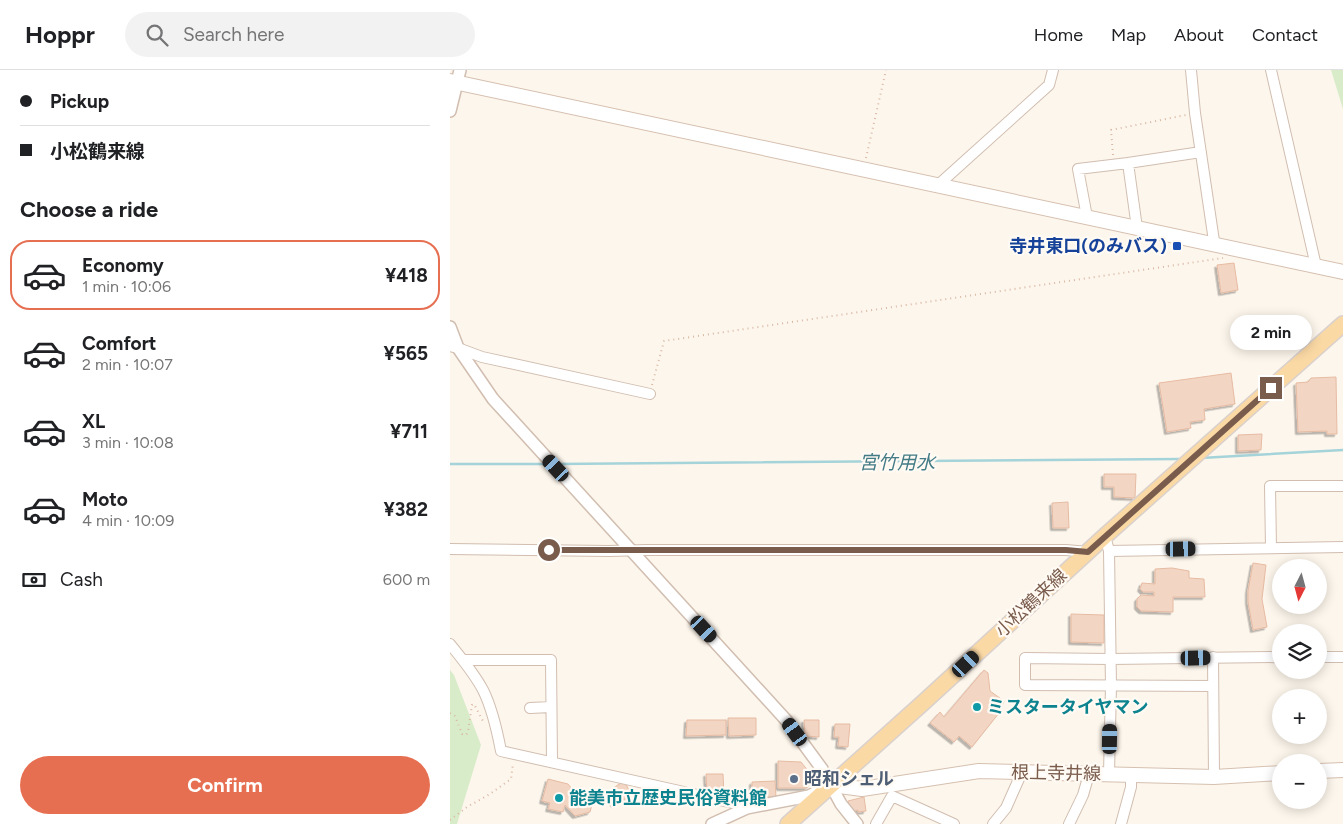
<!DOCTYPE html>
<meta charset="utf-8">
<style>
:root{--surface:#fff;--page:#f2f2f2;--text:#202124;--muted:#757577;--line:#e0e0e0;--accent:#e76f51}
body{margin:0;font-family:Figtree,"Noto Sans JP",sans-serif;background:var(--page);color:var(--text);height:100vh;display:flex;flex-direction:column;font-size:19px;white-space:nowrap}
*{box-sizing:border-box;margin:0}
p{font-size:16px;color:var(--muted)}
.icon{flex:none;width:28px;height:28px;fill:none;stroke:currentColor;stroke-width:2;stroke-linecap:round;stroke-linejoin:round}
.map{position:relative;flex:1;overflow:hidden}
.side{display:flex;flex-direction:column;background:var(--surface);width:450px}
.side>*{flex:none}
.hud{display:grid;align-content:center;height:110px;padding:0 20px;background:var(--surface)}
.needle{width:32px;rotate:186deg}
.controls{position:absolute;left:822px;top:489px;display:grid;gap:10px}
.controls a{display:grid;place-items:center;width:55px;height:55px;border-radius:50%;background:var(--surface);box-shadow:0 2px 12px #0003;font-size:25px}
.end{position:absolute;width:22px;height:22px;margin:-11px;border:6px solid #7a5c4d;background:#fff;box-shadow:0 0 0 2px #fff}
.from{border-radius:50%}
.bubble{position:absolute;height:35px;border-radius:18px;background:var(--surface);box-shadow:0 2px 12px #0003;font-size:16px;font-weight:700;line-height:35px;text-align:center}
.car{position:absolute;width:15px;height:30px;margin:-15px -8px;border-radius:6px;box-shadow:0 0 4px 1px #0007;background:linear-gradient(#222 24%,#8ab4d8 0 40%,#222 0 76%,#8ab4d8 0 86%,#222 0)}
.hud b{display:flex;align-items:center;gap:18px;height:48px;font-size:19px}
.hud b+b{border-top:1px solid var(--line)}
.hud i{width:12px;height:12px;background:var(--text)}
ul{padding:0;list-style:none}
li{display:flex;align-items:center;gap:15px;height:70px;margin:0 10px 8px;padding:0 10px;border:2px solid transparent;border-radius:20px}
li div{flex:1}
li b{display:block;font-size:19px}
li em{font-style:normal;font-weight:700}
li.active{border-color:var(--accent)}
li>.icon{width:45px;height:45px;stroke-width:1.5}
h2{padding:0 20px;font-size:22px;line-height:60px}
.pay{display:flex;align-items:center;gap:12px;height:55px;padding:0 20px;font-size:19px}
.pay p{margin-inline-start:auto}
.cta{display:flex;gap:10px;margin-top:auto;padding:10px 20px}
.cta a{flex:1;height:58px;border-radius:30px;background:var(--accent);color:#fff;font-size:20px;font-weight:700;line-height:58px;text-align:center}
header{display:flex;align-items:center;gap:30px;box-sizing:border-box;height:70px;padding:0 25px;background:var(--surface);border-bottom:1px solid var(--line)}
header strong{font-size:24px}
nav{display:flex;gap:28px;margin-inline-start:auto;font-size:18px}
.search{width:350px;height:45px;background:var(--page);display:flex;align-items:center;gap:12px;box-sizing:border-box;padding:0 18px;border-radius:28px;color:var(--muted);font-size:19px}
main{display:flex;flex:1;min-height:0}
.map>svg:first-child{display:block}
.green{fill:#d8ecc9}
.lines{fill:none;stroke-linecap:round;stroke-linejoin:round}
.stream{stroke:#a5d3da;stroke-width:2.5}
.building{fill:#f3d5c3;stroke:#e6bba3;filter:url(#shadow)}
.minor-casing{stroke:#d1beb0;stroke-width:12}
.tertiary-casing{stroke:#d1beb0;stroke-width:14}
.secondary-casing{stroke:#d6c0b0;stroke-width:16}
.primary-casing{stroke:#dad1cd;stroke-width:18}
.path{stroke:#d9b8a5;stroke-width:2;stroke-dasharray:1 4;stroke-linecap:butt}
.minor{stroke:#fff;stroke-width:10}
.tertiary{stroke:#fff;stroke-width:11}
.secondary{stroke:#fff;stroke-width:14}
.primary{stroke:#fbd9a5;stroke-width:15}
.route{stroke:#7a5c4d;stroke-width:6}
.transit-dot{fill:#1a4fb4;stroke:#fffaf3;stroke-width:2}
.culture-dot{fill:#0f9aa8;stroke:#fffaf3;stroke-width:2}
.service-dot{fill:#5c6f8a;stroke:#fffaf3;stroke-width:2}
.labels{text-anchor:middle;stroke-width:4.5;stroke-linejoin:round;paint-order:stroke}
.transit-label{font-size:18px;font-weight:bold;fill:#164399;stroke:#fffaf3;text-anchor:end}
.street-label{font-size:18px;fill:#7a5c4d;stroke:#fffaf3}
.culture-label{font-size:18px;font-weight:bold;fill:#0d838f;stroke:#fffaf3;text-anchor:start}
.service-label{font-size:18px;font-weight:bold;fill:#4e5e75;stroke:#fffaf3;text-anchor:start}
.water-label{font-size:19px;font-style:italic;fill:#437c86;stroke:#fffaf3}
</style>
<header>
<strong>Hoppr</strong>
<div class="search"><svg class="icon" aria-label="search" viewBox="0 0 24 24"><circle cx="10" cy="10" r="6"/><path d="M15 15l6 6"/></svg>Search here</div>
<nav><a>Home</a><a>Map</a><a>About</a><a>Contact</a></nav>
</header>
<main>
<section class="side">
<div class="hud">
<b><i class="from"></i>Pickup</b>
<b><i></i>小松鶴来線</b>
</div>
<h2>Choose a ride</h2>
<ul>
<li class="active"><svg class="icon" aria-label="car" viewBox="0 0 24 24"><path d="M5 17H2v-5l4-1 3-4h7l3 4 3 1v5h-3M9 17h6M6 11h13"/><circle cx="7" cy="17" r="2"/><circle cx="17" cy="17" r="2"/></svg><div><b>Economy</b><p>1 min · 10:06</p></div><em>¥418</em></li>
<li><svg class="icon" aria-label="car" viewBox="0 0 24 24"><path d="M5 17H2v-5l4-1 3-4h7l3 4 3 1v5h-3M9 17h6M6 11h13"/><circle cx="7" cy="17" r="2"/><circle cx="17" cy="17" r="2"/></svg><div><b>Comfort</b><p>2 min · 10:07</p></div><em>¥565</em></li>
<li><svg class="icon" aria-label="car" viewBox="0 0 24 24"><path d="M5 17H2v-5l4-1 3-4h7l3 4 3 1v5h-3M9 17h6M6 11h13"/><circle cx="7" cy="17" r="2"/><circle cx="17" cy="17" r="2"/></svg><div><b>XL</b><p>3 min · 10:08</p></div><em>¥711</em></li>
<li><svg class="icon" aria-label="car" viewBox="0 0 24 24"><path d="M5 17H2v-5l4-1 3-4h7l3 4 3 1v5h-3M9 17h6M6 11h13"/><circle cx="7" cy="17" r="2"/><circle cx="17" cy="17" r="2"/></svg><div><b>Moto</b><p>4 min · 10:09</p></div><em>¥382</em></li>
</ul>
<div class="pay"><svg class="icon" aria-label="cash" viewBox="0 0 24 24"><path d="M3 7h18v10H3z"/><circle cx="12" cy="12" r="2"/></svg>Cash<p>600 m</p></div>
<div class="cta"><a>Confirm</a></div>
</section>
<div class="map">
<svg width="893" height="754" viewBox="0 0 893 754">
<defs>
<filter id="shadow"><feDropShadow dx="-2.5" dy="2.5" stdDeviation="0" flood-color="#0004"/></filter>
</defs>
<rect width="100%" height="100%" fill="#fdf6ec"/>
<path class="green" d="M881,0H893V39Z
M0,600L4,605L31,675L7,754H0Z"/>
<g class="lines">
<path class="stream" d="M751,388L893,380
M0,394H96
M106,394L731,389"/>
</g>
<path class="building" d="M784,193L788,220L771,223L767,195Z
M781,303L785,334L754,339L755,350L740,352L741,358L717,362L709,313Z
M886,307L887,364H877V361L848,362L846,313L858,312L861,308Z
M812,364L811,380L788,381V365Z
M654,404H686L685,428L664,427V417H654Z
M618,432L619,458H603L602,433Z
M803,493L816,495L812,529L817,557L803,560L798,532V521Z
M722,498L739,501V508L754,509L755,527H723V542L691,541L687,537V529L691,525L704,526V522H693L690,519L692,513L705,514V499Z
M621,544L654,545V573L621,572Z
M534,600L538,603L540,621L554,631L549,643L522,677L509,666L504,672L480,653L490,642L494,647Z
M278,648H306V665L279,666Z
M237,650H276V665L236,666Z
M354,650H369V667L355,666Z
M385,654H400L398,677L388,676L389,667H384Z
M328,691L351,692L359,702L360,715L356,718H328Z
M256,704H273L274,725H257Z
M98,709L118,714L123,720L131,717L144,727L140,742L125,746L115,735L113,742L98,739L100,733L92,731Z
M174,711L182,725L164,735L157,722Z
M325,711L326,727L302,728V712Z
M414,727L416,741L408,742V740L400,742L398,731Z"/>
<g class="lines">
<g class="minor-casing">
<path id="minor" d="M741,0L745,43L764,171L766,176
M821,0L866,196
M678,93L687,158
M487,116L599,15L603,0
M637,147L628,99L678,93L751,82
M0,276L8,278L32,287L200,324
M655,466L659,481L661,616L659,704
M821,478L820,416H893
M0,479L159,481L197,480H616L638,482
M659,481L893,477
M0,574C12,589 24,603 33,620C42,638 47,660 51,681L283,733L297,738
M763,587L764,707
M869,587H893
M13,590H101L102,692
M763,616L575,615V588L660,589L831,587
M80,638L101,637
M426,754L442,726L504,754
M543,754L556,738L572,702
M619,754L633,725L639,704
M671,754L681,717V706"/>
</g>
<g class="tertiary-casing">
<path id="tertiary" d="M0,41L10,0
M0,257L8,278L43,329L336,650L372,699L391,734L407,754
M262,754L297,738L359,726L369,721"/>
</g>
<g class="secondary-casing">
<path id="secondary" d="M0,11L893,202
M869,701L893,700
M382,715L412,719L529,701L764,707L831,703"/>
</g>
<g class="primary-casing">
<path id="primary" d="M338,754L475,631L655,466L893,254"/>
</g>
<path class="path" d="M663,85L661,60L736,45
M416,88L436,0
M202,315L214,271L773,188
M0,643L5,646L12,664L16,665L18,662L22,635L24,634L34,653
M0,750L17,737L40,724L61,709L63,694"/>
<use href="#minor" class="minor"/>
<use href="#tertiary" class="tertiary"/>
<use href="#secondary" class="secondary"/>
<use href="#primary" class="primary"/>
</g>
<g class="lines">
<path class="route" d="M99,480H616L638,482L821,318"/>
</g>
<rect class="transit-dot" x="722" y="171" width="10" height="10" rx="2.5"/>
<g class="culture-dot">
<circle cx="527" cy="637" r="5"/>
<circle cx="109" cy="728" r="5"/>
</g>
<circle class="service-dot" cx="344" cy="709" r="5"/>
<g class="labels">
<g class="transit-label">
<text x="717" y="182">寺井東口(のみバス)</text>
</g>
<g class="street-label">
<text transform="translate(581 533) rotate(-43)" y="6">小松鶴来線</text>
<text transform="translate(606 703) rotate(1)" y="6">根上寺井線</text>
</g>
<g class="culture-label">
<text x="537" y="643">ミスタータイヤマン</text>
<text x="119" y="734">能美市立歴史民俗資料館</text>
</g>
<g class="service-label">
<text x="354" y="715">昭和シェル</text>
</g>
<g class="water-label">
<text x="447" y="399">宮竹用水</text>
</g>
</g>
</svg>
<div class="controls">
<a><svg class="needle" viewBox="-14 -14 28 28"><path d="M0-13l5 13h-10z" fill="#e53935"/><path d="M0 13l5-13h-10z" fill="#757577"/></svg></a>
<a><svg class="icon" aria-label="layers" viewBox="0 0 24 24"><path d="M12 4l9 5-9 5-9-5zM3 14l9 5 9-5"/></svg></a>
<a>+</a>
<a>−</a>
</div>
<i class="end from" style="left:99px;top:480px"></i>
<i class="end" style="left:821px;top:318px"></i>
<div class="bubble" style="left:780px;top:245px;width:82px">2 min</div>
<i class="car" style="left:106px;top:398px;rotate:317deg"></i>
<i class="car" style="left:731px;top:479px;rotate:89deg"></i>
<i class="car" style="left:254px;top:559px;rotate:137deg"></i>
<i class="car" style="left:746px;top:588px;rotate:89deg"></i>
<i class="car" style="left:516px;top:594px;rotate:47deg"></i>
<i class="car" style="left:345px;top:662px;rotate:324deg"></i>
<i class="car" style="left:660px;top:669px;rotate:1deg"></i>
</div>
</main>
